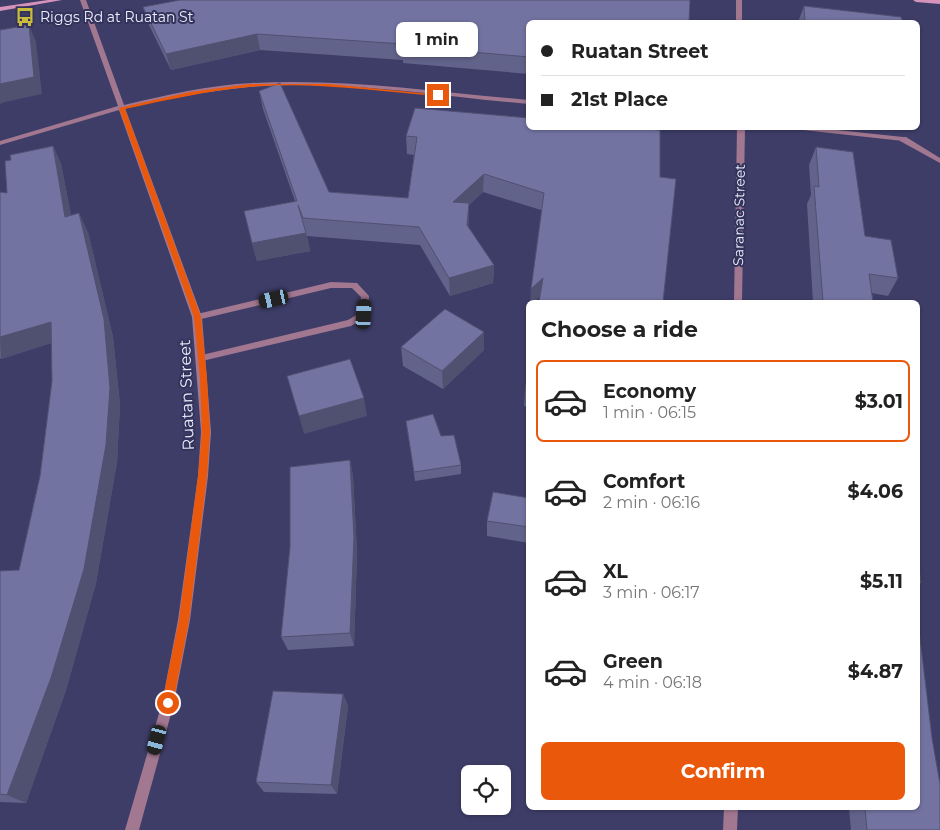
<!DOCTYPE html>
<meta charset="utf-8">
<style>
:root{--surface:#fff;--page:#f6f6f6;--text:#222;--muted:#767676;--line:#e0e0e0;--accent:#ea580c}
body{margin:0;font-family:Montserrat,sans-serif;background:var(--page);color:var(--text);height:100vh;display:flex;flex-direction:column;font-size:19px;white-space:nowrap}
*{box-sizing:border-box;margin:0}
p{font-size:16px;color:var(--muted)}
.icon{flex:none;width:28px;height:28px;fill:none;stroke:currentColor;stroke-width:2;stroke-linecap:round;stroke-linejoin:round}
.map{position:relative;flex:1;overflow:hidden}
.side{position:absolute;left:526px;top:300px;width:394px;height:510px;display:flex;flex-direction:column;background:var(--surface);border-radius:8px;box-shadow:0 1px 4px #0004}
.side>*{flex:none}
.guide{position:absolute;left:526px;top:20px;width:394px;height:110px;border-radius:8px;box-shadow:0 1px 4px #0004;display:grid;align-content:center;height:110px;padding:0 15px;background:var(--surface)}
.tools{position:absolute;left:461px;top:765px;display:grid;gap:10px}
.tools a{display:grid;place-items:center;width:50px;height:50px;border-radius:8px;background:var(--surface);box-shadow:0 1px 4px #0004;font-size:25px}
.end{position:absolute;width:22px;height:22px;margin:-11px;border:6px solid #ea580c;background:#fff;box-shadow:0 0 0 2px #fff}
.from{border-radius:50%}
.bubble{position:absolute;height:35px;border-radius:8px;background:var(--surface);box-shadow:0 1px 4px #0004;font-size:16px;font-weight:700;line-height:35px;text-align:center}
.car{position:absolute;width:15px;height:30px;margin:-15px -8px;border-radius:6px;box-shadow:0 0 4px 1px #0007;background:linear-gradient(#222 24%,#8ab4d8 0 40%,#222 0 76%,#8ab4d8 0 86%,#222 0)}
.guide b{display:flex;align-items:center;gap:18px;height:48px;font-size:19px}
.guide b+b{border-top:1px solid var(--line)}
.guide i{width:12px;height:12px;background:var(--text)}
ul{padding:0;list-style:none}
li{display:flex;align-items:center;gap:15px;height:82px;margin:0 10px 8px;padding:0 5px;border:2px solid transparent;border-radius:8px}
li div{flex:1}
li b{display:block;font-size:19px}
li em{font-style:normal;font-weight:700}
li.selected{border-color:var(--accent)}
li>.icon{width:45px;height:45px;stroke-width:1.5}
h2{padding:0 15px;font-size:22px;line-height:60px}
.primary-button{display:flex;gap:10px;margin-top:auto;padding:10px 15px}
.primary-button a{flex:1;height:58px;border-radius:8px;background:var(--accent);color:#fff;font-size:20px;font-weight:700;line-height:58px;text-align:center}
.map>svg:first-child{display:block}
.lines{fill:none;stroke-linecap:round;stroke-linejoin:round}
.lane{fill:#a27790;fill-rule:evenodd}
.street{fill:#a27790;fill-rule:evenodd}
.secondary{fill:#d693bb;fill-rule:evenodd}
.wall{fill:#62638a}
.shaded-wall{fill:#505071}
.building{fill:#7273a1;stroke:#505071}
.route{fill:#ea580c}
.labels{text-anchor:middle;stroke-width:4;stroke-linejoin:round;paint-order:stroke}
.far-poi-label{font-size:14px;fill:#edefff;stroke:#34335c;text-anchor:start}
.far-street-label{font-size:14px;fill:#edefff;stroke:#34335c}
.street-label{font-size:16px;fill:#edefff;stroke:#34335c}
</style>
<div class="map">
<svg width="940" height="830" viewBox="0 0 940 830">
<rect width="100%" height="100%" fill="#3e3d68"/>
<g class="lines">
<path class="lane" d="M900,137H906L940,158V163L900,141Z
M331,282L357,283L369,296L367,316L351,326L202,361L199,360L197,358L202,355L348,320L360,313L361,297L352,288H331L197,320L192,317L197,314Z"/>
<path class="street" d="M80,0H86L124,105C166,95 209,85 252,83C344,78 437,92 529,100V104C436,96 342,79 249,87C207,91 166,99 125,108L202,317L211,432L208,476L190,620L174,703L139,830H125L162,703L178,620L198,476L201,432L192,317L119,110L0,145V141L118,106Z
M736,0H742V22H736Z
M737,128H745L742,302H734Z
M800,128H818L903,137L907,139L903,141L803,130Z
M724,808H738L737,830H723Z"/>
<path class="secondary" d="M48,0H62L0,11V7Z
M913,0H940V4L916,2Z"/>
</g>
<path class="wall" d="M804,6L903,22H798Z
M143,7L529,22V74L403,63V60L260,50L171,70L148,23Z
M259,91L329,192L408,198L414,155L407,154L406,136L633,128L540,297L541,210L483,192L469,205L468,227L494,265L493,283L450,296L420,245L307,236L310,251L257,261L252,243L295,201L263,109Z
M53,146L61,164L71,215L88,232L113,337L120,405L117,462L96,583L66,690L26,803L0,802V571L19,570L40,476L52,381L51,343L1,359L0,358V192L7,193Z
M816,147L865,236L898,278L888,296L872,293L873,302H813L807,204L811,195L809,165Z
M401,347L484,350L443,389L403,366Z
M529,368V407L524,406L525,389Z
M406,421L441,436L461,465V474L415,481Z
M350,460L353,477L357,553L354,646L288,650L281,637Z
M529,498V543L487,536V521Z
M343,694L348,706L337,794L264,792L256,782Z
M849,808H918L940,830H851Z"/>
<path class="shaded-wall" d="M29,25L36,42L42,94L5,102L0,104V84Z
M257,34L260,50L171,70L166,54Z
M53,146L61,164L75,235L65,217Z
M484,174L483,192L469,205V221L467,243L453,202Z
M79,213L88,232L113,337L120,405L117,462L96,583L66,690L26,803L7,795Z
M306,233L310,251L257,261L252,243Z
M494,265L493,283L450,296L449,278Z
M543,278L541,296L534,302H530L531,289Z
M51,322L61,340L1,359L0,337Z
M484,332V350L443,389L442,371Z
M364,398L367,416L304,434L299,416Z
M350,460L353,477L357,553L354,646L350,633Z
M343,694L348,706L337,794L331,785Z"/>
<path class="building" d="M180,0H690L689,22H529V57L402,46L403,44L257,34L166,54L143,7Z
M804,6L901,17L903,22H805Z
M29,25L34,77L0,84V30Z
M280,83L329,192L408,198L417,137L406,136L415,108L529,118V128H633L660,130V177L676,179L663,302H539L543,278L531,289L544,193L484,174L453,202L469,203L467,225L494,265L449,278L419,227L303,218L298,205L306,233L252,243L244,211L297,201L259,91Z
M53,146L65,217L79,213L104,319L110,388L106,445L84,569L51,678L7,795L0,794V571L19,570L40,476L52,381L51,322L0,337V192L7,193L5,161L11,160L10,155Z
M816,147L853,152L865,236L891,240L898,278L869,274L873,302H823L814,186L819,187Z
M445,309L484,332L442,371L401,347Z
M350,359L364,398L299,416L287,376Z
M529,368V389H525Z
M433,414L441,436L454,435L461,465L414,472L406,421Z
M350,460L354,537L350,633L281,637L290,547V467Z
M493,492L529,498V527L487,521Z
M918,561L921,583H918Z
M918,621L932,738L940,784V830H867L865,808H918Z
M273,691L343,694L331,785L256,782Z"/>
<path class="route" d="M250,84H329L441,95L438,96C377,91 310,81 249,87C207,91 166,100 125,109L201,317L207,378L210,432L207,476L189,620L173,703L168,708L162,703L179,620L198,476L202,432L200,378L194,317L119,108L190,92Z"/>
<defs>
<g id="bus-bare" transform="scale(1.5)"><path d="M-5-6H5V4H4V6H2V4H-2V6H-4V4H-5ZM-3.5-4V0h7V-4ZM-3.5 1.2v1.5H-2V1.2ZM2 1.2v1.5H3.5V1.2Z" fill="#c9bb3b" stroke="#34335c" stroke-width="2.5" paint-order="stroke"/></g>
</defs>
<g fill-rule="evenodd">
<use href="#bus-bare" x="25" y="17"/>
</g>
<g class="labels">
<g class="far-poi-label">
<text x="40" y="22">Riggs Rd at Ruatan St</text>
</g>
<g class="far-street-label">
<text transform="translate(739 215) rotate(-89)" y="5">Saranac Street</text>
</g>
<g class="street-label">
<text transform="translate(186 395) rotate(-92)" y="6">Ruatan Street</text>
</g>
</g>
</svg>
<div class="tools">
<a><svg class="icon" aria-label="locate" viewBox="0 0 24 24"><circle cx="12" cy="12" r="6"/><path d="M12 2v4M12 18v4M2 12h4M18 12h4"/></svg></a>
</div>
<i class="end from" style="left:168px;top:703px"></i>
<i class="end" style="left:438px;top:95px"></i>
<div class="bubble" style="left:396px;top:22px;width:82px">1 min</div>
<i class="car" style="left:274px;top:299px;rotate:257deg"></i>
<i class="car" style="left:364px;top:314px;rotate:3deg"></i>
<i class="car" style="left:157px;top:740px;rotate:195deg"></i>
<div class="guide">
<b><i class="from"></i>Ruatan Street</b>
<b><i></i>21st Place</b>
</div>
<section class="side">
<h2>Choose a ride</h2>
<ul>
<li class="selected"><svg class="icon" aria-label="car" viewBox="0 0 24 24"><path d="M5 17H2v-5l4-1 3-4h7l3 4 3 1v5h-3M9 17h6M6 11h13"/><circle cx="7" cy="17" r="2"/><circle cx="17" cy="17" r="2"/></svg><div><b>Economy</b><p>1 min · 06:15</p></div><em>$3.01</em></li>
<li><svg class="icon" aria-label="car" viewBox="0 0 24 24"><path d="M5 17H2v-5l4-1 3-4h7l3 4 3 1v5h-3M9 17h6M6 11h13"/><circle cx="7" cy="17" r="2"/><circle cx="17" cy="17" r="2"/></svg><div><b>Comfort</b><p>2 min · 06:16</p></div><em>$4.06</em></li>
<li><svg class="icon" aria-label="car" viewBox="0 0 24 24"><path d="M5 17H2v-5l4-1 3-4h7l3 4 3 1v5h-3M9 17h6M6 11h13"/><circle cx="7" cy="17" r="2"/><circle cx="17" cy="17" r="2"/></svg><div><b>XL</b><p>3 min · 06:17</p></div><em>$5.11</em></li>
<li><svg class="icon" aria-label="car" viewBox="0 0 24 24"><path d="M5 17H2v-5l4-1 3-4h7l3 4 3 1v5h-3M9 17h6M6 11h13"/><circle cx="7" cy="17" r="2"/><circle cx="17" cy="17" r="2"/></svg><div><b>Green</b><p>4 min · 06:18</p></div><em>$4.87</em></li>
</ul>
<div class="primary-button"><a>Confirm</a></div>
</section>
</div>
